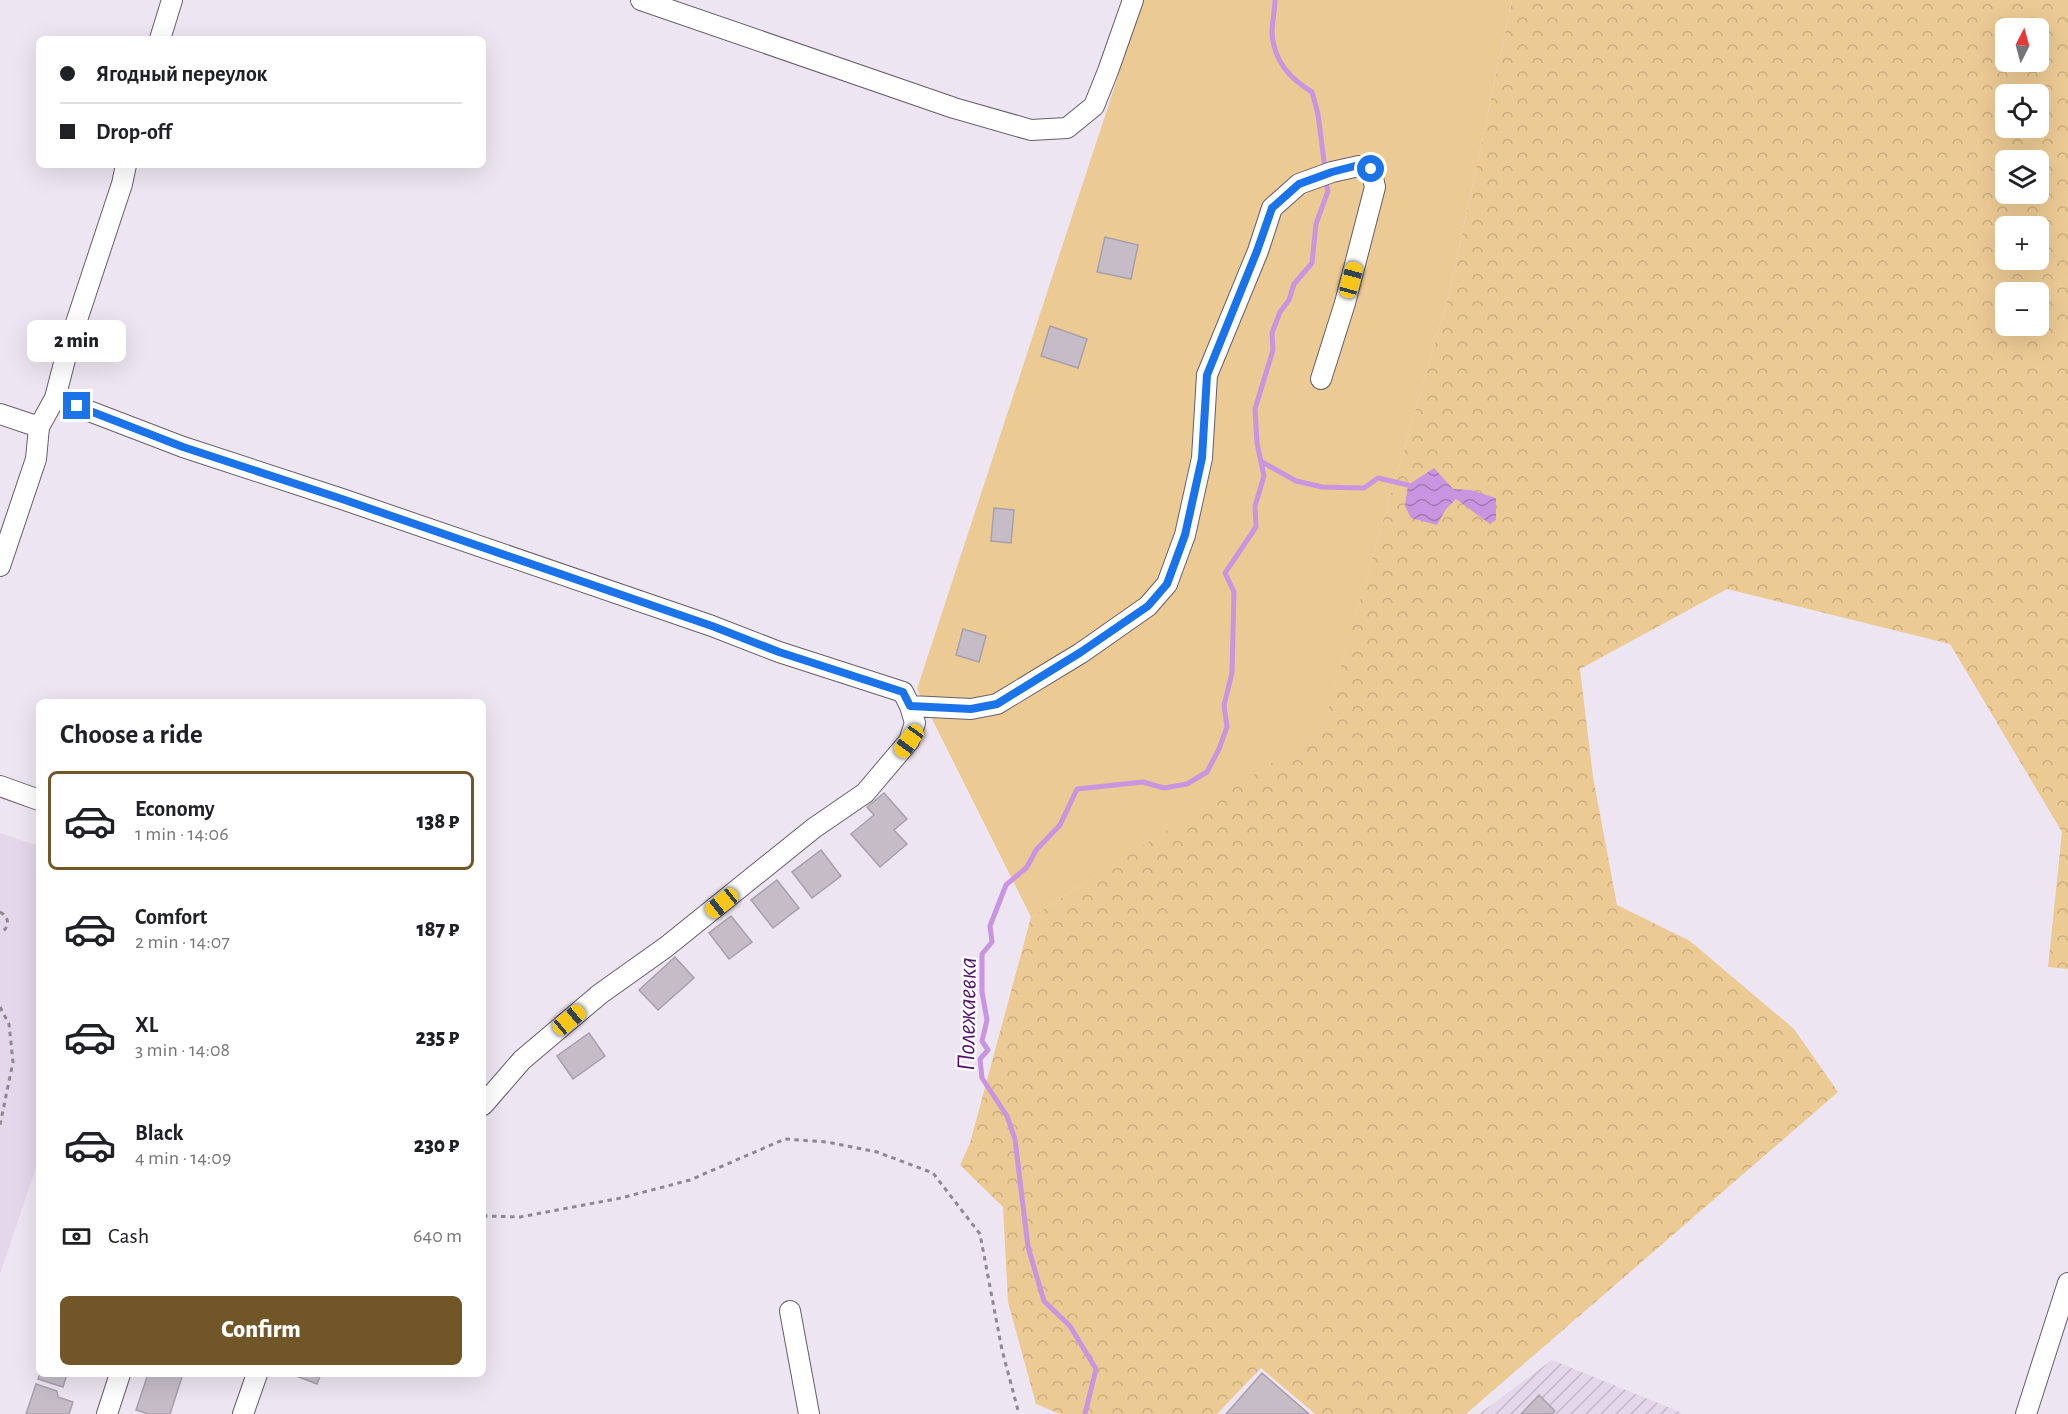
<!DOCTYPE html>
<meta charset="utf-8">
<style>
:root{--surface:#fff;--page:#f2f2f2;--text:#202124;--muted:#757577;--line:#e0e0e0;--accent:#715628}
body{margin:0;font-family:"Alegreya Sans",sans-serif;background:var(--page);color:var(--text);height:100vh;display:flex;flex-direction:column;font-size:22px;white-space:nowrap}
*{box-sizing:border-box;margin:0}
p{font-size:20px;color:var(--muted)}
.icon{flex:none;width:33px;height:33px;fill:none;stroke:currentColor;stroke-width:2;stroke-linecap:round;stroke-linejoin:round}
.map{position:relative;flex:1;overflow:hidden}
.side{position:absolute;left:36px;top:699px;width:450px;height:678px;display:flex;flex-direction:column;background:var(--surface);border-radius:9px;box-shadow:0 6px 24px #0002}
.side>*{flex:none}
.banner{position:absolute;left:36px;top:36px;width:450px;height:132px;border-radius:9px;box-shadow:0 6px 24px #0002;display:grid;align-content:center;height:132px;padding:0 24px;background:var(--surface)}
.needle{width:39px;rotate:6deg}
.fabs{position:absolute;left:1995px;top:18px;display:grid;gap:12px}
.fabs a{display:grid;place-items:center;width:54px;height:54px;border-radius:9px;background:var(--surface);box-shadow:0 6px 24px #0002;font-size:30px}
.end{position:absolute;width:27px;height:27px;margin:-14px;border:8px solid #1a73e8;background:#fff;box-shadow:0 0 0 3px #fff}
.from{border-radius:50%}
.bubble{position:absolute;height:42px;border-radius:9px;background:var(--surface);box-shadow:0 6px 24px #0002;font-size:20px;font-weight:800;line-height:42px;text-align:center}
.car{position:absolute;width:18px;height:36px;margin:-18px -9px;border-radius:8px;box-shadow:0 0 4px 2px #0007;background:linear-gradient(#f5c518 24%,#345 0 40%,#f5c518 0 76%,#345 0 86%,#f5c518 0)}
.banner b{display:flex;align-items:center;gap:21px;height:57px;font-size:22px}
.banner b+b{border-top:2px solid var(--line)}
.banner i{width:15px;height:15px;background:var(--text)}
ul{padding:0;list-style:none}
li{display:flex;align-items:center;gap:18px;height:99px;margin:0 12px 9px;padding:0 12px;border:3px solid transparent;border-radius:9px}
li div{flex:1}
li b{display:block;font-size:22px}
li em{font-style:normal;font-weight:800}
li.current{border-color:var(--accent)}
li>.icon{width:54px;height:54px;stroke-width:1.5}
h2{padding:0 24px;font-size:27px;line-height:72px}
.pay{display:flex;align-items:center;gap:15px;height:66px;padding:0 24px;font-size:22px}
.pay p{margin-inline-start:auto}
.primary-button{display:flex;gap:12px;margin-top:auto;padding:12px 24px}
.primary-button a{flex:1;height:69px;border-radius:9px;background:var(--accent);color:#fff;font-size:24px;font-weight:800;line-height:69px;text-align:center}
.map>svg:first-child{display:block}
.built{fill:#e3d7e9}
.industrial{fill:url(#industrial-furrows)}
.forest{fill:url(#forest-crowns);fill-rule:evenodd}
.garden{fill:#ecca94}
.water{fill:url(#water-waves)}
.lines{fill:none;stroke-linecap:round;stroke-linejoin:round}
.stream{stroke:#c994e0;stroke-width:5}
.building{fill:#c5bcc8;stroke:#a7a0ab;stroke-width:1.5}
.minor-casing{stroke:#665e69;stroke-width:22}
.path{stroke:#8e8891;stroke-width:3;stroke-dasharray:4.5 4.5;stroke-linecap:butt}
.minor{stroke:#fff;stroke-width:20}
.route{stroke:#1a73e8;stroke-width:8}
.labels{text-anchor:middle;stroke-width:4.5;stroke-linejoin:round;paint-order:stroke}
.water-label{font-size:26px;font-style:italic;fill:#55106d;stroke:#fff}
</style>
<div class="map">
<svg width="2068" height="1414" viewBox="0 0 2068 1414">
<defs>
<pattern id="industrial-furrows" width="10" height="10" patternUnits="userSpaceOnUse" patternTransform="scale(1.5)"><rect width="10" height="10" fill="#e3d7e9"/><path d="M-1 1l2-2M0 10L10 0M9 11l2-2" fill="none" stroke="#c2b8c7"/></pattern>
<pattern id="forest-crowns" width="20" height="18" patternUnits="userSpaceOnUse" patternTransform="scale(1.5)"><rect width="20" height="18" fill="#ecca94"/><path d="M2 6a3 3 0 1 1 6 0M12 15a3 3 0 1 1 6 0" fill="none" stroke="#caad7f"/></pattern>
<pattern id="water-waves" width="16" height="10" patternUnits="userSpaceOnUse" patternTransform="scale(1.5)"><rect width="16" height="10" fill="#c994e0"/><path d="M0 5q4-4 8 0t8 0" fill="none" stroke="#a278b5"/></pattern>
</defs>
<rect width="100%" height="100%" fill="#ede5f1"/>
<path class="built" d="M0,833L39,846V1158L0,1274Z"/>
<path class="industrial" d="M1552,1360L1680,1412L1682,1414H1479Z"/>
<path class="forest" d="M1512,0H2068V969L2048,967L2062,832L1950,644L1727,589L1580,669L1593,777L1617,905L1690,941L1794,1029L1838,1092L1466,1414H1315L1261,1368L1217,1414H1060L1036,1404L1008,1302L1003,1207L960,1165L970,1143L1031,917L1322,730L1449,295ZM2006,28H2038V62H2006ZM2006,94H2038V128H2006ZM2006,160H2038V194H2006ZM2006,226H2038V260H2006ZM2006,292H2038V326H2006Z"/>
<path class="garden" d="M1143,0H1512L1449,295L1322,731L1031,917L917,689Z"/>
<path class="water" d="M1434,468L1453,489L1471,490L1496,498V520L1490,524L1456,499L1446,509L1437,525L1411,518L1405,506L1408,485Z"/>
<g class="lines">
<path class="stream" d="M1275,0C1275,10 1272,22 1272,33C1274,61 1289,78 1312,92L1318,114L1325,169
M1262,462L1296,481L1322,487L1364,488L1378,478L1408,485
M1085,1414L1096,1369L1070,1326L1044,1301L1028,1247L1015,1139L1007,1116L982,1078L980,1059L988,1050L982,1041L987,1020L982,992V954L992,942L990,926L1006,885L1027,867L1036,850L1060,825L1077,789L1143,782L1164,788L1187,784L1207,772L1219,749L1227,727L1224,705L1232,673L1234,592L1225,573L1256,527L1255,506L1264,476L1257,443L1255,409L1273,350L1272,333L1280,312L1289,300L1294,284L1312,263L1316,224L1328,191L1325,179"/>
</g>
<path class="building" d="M1105,237L1138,245L1131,279L1097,272Z
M1050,326L1087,339L1078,368L1041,356Z
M994,508L1014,510L1011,543L991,541Z
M963,629L986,636L979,662L956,655Z
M884,793L907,819L894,830L907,844L880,867L851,834L874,815L867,807Z
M821,850L841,876L812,898L792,872Z
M777,880L799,908L773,928L751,900Z
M731,916L752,942L729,959L709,933Z
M675,957L694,978L658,1010L639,990Z
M589,1033L605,1056L573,1079L557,1056Z
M1262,1373L1309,1414H1226Z
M40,1374H67L63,1387L38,1379Z
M148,1374H183L170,1414H149L136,1410Z
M291,1374H321L317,1384Z
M36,1384L57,1391L58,1397L73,1402L69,1414H26Z
M1539,1395L1555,1411L1552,1414H1521Z"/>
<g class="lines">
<g class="minor-casing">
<path id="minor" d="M641,0L954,108L1031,130L1067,128L1094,106L1108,71L1133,0
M160,39L172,0
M55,398L69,344L122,184L126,165
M0,414L39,427
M0,566L36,459L39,427L55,398L183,447L342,499L712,626L779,652L903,692L910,706L915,723L909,741L865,793L814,828L666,947L600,994L522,1060L483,1105
M910,706L971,709L997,704L1081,653L1148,606L1167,584L1185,535L1202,458L1207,375L1258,251L1272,208L1299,184L1332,172L1359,166L1371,169L1375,187L1345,303L1321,379
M0,786L39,800
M790,1311L809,1414
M107,1414L120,1374
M243,1414L257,1374
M2026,1414L2068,1283"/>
</g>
<path class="path" d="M0,912C10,917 10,928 0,933
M0,1007L9,1024L13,1062L0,1125
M483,1216L520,1217L621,1198L690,1180L785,1139L827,1142L877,1152L933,1173L980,1234L1002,1350L1019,1414"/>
<use href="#minor" class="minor"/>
</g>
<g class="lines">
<path class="route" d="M77,406L183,447L342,499L712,626L779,652L903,692L910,706L971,709L997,704L1081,652L1148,606L1167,584L1185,535L1202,458L1207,375L1257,251L1272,208L1299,184L1332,172L1359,165L1371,169"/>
</g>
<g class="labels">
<g class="water-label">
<text transform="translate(966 1014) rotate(-89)" y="9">Полежаевка</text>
</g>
</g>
</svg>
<div class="fabs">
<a><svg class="needle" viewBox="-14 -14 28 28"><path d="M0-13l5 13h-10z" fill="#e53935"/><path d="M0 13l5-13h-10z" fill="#757577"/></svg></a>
<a><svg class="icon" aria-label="locate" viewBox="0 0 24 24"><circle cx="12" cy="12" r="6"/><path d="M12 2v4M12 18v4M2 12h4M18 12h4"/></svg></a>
<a><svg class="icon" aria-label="layers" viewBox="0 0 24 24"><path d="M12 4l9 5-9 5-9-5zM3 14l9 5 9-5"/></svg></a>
<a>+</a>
<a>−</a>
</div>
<i class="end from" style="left:1371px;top:169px"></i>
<i class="end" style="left:77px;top:406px"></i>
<div class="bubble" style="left:27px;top:320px;width:99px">2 min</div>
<i class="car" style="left:1351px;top:280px;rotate:15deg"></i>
<i class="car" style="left:909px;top:741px;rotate:216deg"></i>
<i class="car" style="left:722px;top:903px;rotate:231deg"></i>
<i class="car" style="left:569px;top:1020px;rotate:50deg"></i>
<div class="banner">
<b><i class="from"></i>Ягодный переулок</b>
<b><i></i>Drop-off</b>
</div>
<section class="side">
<h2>Choose a ride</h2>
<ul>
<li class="current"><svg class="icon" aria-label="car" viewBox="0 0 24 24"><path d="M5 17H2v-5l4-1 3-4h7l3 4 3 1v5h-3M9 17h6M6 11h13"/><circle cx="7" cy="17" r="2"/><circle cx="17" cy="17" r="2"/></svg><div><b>Economy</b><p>1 min · 14:06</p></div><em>138 ₽</em></li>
<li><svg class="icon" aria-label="car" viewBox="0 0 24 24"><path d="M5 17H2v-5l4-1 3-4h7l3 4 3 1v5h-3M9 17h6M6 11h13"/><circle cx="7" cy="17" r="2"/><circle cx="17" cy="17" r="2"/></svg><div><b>Comfort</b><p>2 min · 14:07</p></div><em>187 ₽</em></li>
<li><svg class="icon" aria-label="car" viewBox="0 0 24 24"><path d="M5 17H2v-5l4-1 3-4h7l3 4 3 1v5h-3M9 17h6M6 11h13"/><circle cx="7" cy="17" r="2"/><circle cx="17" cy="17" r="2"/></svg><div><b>XL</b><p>3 min · 14:08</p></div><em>235 ₽</em></li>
<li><svg class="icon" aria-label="car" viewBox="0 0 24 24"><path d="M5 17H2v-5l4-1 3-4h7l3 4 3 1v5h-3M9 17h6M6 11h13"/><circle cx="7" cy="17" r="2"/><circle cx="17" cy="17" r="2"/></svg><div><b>Black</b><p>4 min · 14:09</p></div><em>230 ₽</em></li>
</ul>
<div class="pay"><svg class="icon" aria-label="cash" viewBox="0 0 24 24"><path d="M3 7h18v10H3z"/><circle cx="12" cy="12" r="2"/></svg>Cash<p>640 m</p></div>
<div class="primary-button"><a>Confirm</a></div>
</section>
</div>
